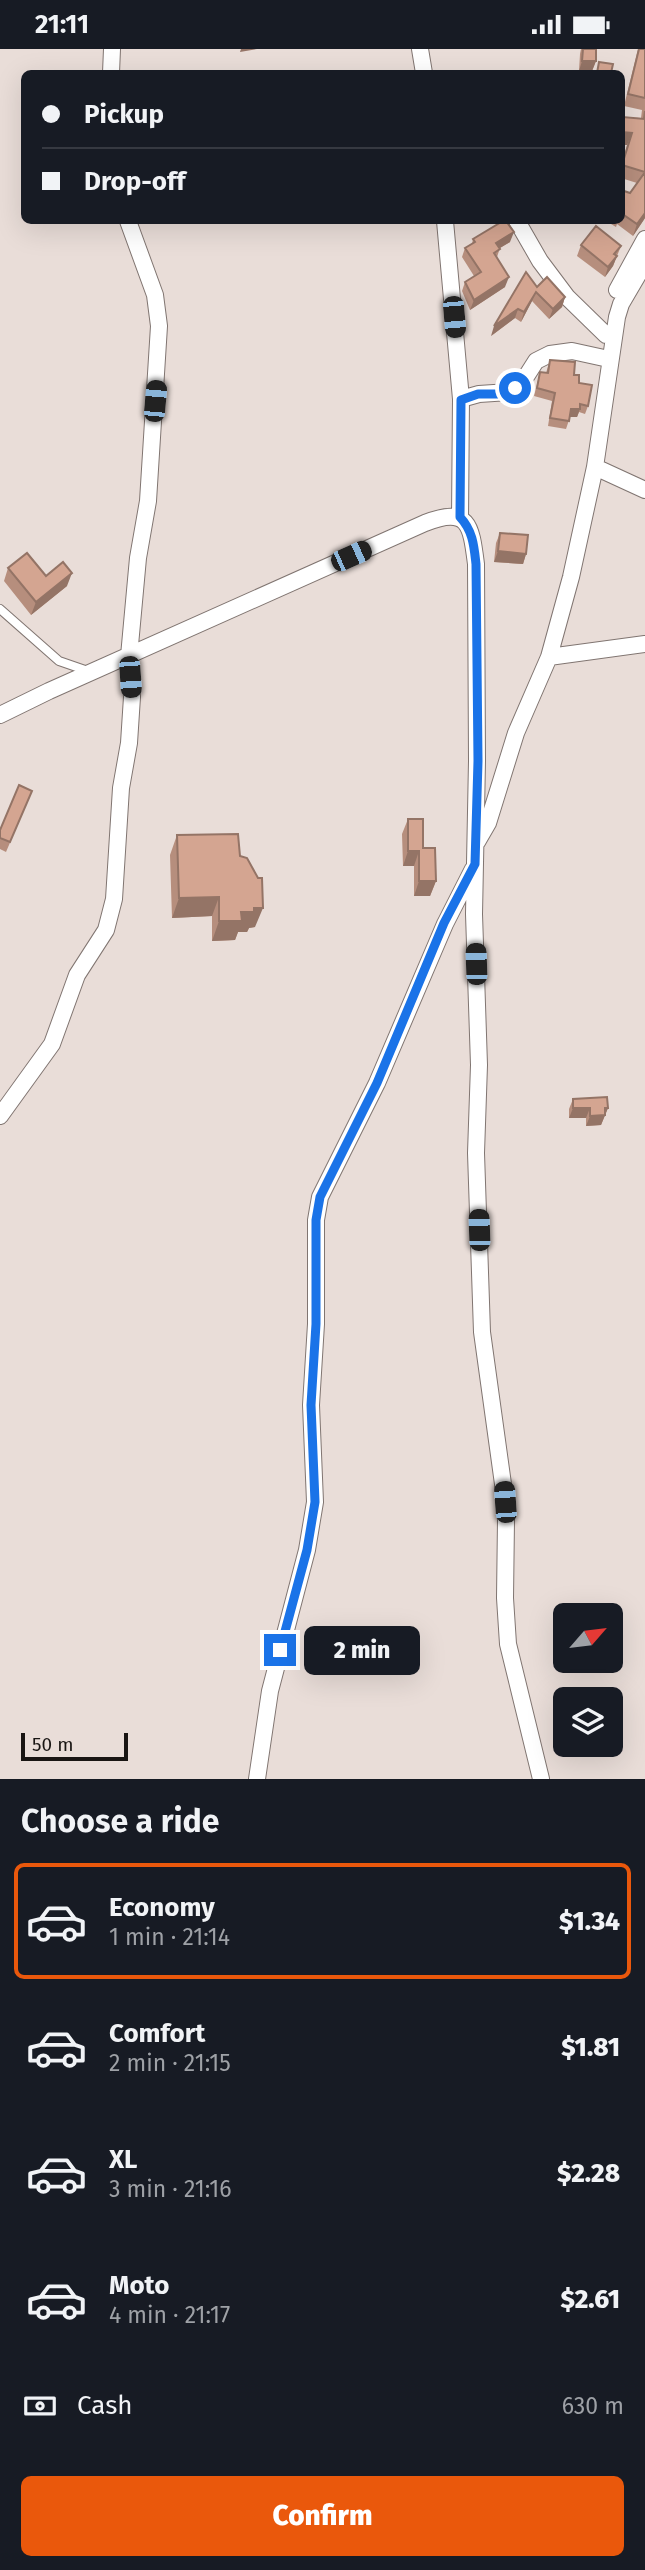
<!DOCTYPE html>
<meta charset="utf-8">
<style>
:root{--surface:#171b24;--page:#20242c;--text:#f1f3f6;--muted:#9ea1a6;--line:#363941;--accent:#ea580c}
body{margin:0;font-family:"Fira Sans",sans-serif;background:var(--page);color:var(--text);height:100vh;display:flex;flex-direction:column;font-size:26px;white-space:nowrap}
*{box-sizing:border-box;margin:0}
p{font-size:23px;color:var(--muted)}
.icon{flex:none;width:38px;height:38px;fill:none;stroke:currentColor;stroke-width:2;stroke-linecap:round;stroke-linejoin:round}
.map{position:relative;height:1730px;overflow:hidden}
.panel{display:flex;flex-direction:column;background:var(--surface);flex:1}
.panel>*{flex:none}
.top-card{position:absolute;left:21px;top:21px;width:604px;height:154px;border-radius:10px;box-shadow:0 7px 28px #0002;display:grid;align-content:center;height:154px;padding:0 21px;background:var(--surface)}
.needle{width:46px;rotate:62deg}
.fabs{position:absolute;left:553px;top:1554px;display:grid;gap:14px}
.fabs a{display:grid;place-items:center;width:70px;height:70px;border-radius:10px;background:var(--surface);box-shadow:0 7px 28px #0002;font-size:35px}
.scale{position:absolute;left:21px;bottom:18px;width:107px;box-sizing:border-box;padding-left:7px;border:4px solid #191513;border-top:0;font-size:19px;line-height:24px;white-space:nowrap;color:#191513;-webkit-text-stroke:5px #e9ddd8;paint-order:stroke}
.end{position:absolute;width:32px;height:32px;margin:-16px;border:9px solid #1a73e8;background:#fff;box-shadow:0 0 0 4px #fff}
.from{border-radius:50%}
.bubble{position:absolute;height:49px;border-radius:10px;background:var(--surface);box-shadow:0 7px 28px #0002;font-size:23px;font-weight:800;line-height:49px;text-align:center}
.car{position:absolute;width:21px;height:42px;margin:-21px -10px;border-radius:9px;box-shadow:0 0 5px 2px #0007;background:linear-gradient(#222 24%,#8ab4d8 0 40%,#222 0 76%,#8ab4d8 0 86%,#222 0)}
.top-card b{display:flex;align-items:center;gap:24px;height:66px;font-size:26px}
.top-card b+b{border-top:2px solid var(--line)}
.top-card i{width:18px;height:18px;background:var(--text)}
ul{padding:0;list-style:none}
li{display:flex;align-items:center;gap:21px;height:116px;margin:0 14px 10px;padding:0 7px;border:4px solid transparent;border-radius:10px}
li div{flex:1}
li b{display:block;font-size:26px}
li em{font-style:normal;font-weight:800}
li.current{border-color:var(--accent)}
li>.icon{width:63px;height:63px;stroke-width:1.5}
h2{padding:0 21px;font-size:32px;line-height:84px}
.pay{display:flex;align-items:center;gap:18px;height:77px;padding:0 21px;font-size:26px}
.pay p{margin-inline-start:auto}
.action{display:flex;gap:14px;margin-top:auto;padding:14px 21px}
.action a{flex:1;height:80px;border-radius:10px;background:var(--accent);color:#fff;font-size:28px;font-weight:800;line-height:80px;text-align:center}
.status{display:flex;justify-content:space-between;align-items:center;height:49px;padding:0 35px;background:var(--surface);direction:ltr}
.status svg{height:19px;fill:currentColor}
.map>svg:first-child{display:block}
.lines{fill:none;stroke-linecap:round;stroke-linejoin:round}
.lane-casing{stroke:#807571;stroke-width:10}
.street-casing{stroke:#807571;stroke-width:18}
.lane{stroke:#fff;stroke-width:8}
.street{stroke:#fff;stroke-width:16}
.wall{fill:#b68e7d}
.shaded-wall{fill:#947466}
.building{fill:#d4a591;stroke:#947466;stroke-width:2}
.route{stroke:#1a73e8;stroke-width:9}
</style>
<div class="status"><b>21:11</b><svg viewBox="0 0 49 12"><path d="M0 12V9h3v3zM5 12V6h3v6zM10 12V3h3v9zM15 12V0h3v12zM26 1h20v11H26zM47 4h2v5h-2z"/></svg></div>
<div class="map">
<svg width="645" height="1730" viewBox="0 0 645 1730">
<rect width="100%" height="100%" fill="#e9ddd8"/>
<g class="lines">
<g class="lane-casing">
<path id="lane" d="M0,560L59,612L88,622"/>
</g>
<g class="street-casing">
<path id="street" d="M420,0L424,24
M111,24L112,0
M445,172L461,350L460,469
M517,172L540,212L567,248L606,286
M617,241L645,190
M461,350L479,345L509,343L522,334L536,312L550,305L572,302L604,309
M595,418L645,441
M549,608L645,595
M0,666L49,642L425,474C469,457 471,476 476,515L477,712L474,865L479,1016L476,1104L482,1283L503,1435L506,1471L505,1549L508,1595L541,1730
M477,793L488,774L516,684L549,608L571,528L595,418L617,268L621,255L645,214
M0,1067L52,995L77,926L106,881L114,850L121,739L129,694L132,648L129,607L138,509L148,452L159,277L155,246L128,172
M257,1730L270,1642L307,1501L315,1453L311,1356L316,1275V1171L320,1148L377,1034L445,875L473,820"/>
</g>
<use href="#lane" class="lane"/>
<use href="#street" class="street"/>
</g>
<path class="wall" d="M581,0H596V12L592,22H579L580,5Z
M638,0H645V169L633,187L617,175L616,178L606,172H621V141L630,144L637,134L621,129V117L627,96H621V74L623,68L641,69L642,61L624,57Z
M473,190L510,193L500,199L497,208L505,238L470,261L462,242L465,233L474,227L462,208L465,199L472,195Z
M581,196L621,197L613,217L605,228L577,207Z
M537,238L565,248L562,258L549,270L532,252L521,273L515,269L491,287Z
M550,311L574,326L579,334L588,357L585,365L579,363L577,368H570L566,380L548,377L552,352L534,347L540,323L546,324Z
M500,484L526,505L523,515L494,513L496,494Z
M8,519L46,527L67,537L31,566L4,532Z
M32,742L6,803L0,800V781Z
M408,770L423,799L436,832L430,847H414V817H403L402,785Z
M177,786L240,807L255,878L249,879L247,883H238L235,891L212,892V867L172,869L170,806Z
M573,1050L608,1059L601,1076L586,1077V1069H569V1060Z"/>
<path class="shaded-wall" d="M241,0H257L240,3Z
M582,12H596L592,22H579Z
M621,83L632,84L627,96H621Z
M645,164V169L633,187L637,175Z
M514,183L510,193L493,203L496,194Z
M617,207L613,217L605,228L608,218Z
M509,228L505,238L470,261L474,251Z
M536,243L532,252L521,273L524,263Z
M565,248L562,258L549,270L553,260Z
M518,260L515,269L491,287L494,277Z
M571,360H580L577,368H568Z
M498,502L526,505L523,515L494,513Z
M72,524L67,537L31,566L36,553Z
M408,802H419L414,817H403Z
M419,832H436L430,847H414Z
M219,848L212,867L172,869L179,849Z
M254,859H263L255,878L249,879L247,883H238L235,891L212,892L219,872Z
M573,1059H590L586,1069H569Z
M605,1059H608L601,1076L586,1077L590,1067Z"/>
<path class="building" d="M583,0H596V12H582Z
M639,0H645V49L628,45Z
M599,13L613,15L611,24H597Z
M645,62V164L637,175L621,164V141L630,144L645,123L622,116L632,84L621,83V79L623,68L644,70Z
M503,172H506L514,183L496,194L500,200L494,204L509,228L474,251L465,233L481,223L465,199L475,193L473,190Z
M596,177L621,197L614,205L617,207L608,218L581,196Z
M526,223L537,238L547,228L565,248L553,260L536,243L524,263L518,260L494,277Z
M550,311L575,313L574,326H579V334L592,336L588,357L580,355V360H571L569,372L550,369L555,344L537,339L540,323L548,324Z
M500,484L528,486L526,505L498,502Z
M27,504L46,527L63,513L72,524L36,553L8,519Z
M19,736L32,742L10,793L0,789V781Z
M408,770H423V799H435L436,832H419V802H408Z
M238,785L240,807L247,809L258,829H262L263,859H254V863H241L242,872H219V848L179,849L177,786Z
M607,1048L608,1059H605V1066L590,1067V1059H573V1050Z"/>
<g class="lines">
<path class="route" d="M280,1601L307,1501L315,1453L311,1356L316,1275V1171L320,1148L377,1034L444,874L475,815L478,712L476,515C474,497 473,482 460,468L461,351L478,345H499L515,339"/>
</g>
</svg>
<div class="fabs">
<a><svg class="needle" viewBox="-14 -14 28 28"><path d="M0-13l5 13h-10z" fill="#e53935"/><path d="M0 13l5-13h-10z" fill="#9ea1a6"/></svg></a>
<a><svg class="icon" aria-label="layers" viewBox="0 0 24 24"><path d="M12 4l9 5-9 5-9-5zM3 14l9 5 9-5"/></svg></a>
</div>
<div class="scale">50 m</div>
<i class="end from" style="left:515px;top:339px"></i>
<i class="end" style="left:280px;top:1601px"></i>
<div class="bubble" style="left:304px;top:1577px;width:116px">2 min</div>
<i class="car" style="left:454px;top:268px;rotate:175deg"></i>
<i class="car" style="left:155px;top:352px;rotate:5deg"></i>
<i class="car" style="left:351px;top:507px;rotate:66deg"></i>
<i class="car" style="left:130px;top:628px;rotate:176deg"></i>
<i class="car" style="left:476px;top:915px;rotate:358deg"></i>
<i class="car" style="left:479px;top:1181px;rotate:358deg"></i>
<i class="car" style="left:505px;top:1453px;rotate:356deg"></i>
<div class="top-card">
<b><i class="from"></i>Pickup</b>
<b><i></i>Drop-off</b>
</div>
</div>
<section class="panel">
<h2>Choose a ride</h2>
<ul>
<li class="current"><svg class="icon" aria-label="car" viewBox="0 0 24 24"><path d="M5 17H2v-5l4-1 3-4h7l3 4 3 1v5h-3M9 17h6M6 11h13"/><circle cx="7" cy="17" r="2"/><circle cx="17" cy="17" r="2"/></svg><div><b>Economy</b><p>1 min · 21:14</p></div><em>$1.34</em></li>
<li><svg class="icon" aria-label="car" viewBox="0 0 24 24"><path d="M5 17H2v-5l4-1 3-4h7l3 4 3 1v5h-3M9 17h6M6 11h13"/><circle cx="7" cy="17" r="2"/><circle cx="17" cy="17" r="2"/></svg><div><b>Comfort</b><p>2 min · 21:15</p></div><em>$1.81</em></li>
<li><svg class="icon" aria-label="car" viewBox="0 0 24 24"><path d="M5 17H2v-5l4-1 3-4h7l3 4 3 1v5h-3M9 17h6M6 11h13"/><circle cx="7" cy="17" r="2"/><circle cx="17" cy="17" r="2"/></svg><div><b>XL</b><p>3 min · 21:16</p></div><em>$2.28</em></li>
<li><svg class="icon" aria-label="car" viewBox="0 0 24 24"><path d="M5 17H2v-5l4-1 3-4h7l3 4 3 1v5h-3M9 17h6M6 11h13"/><circle cx="7" cy="17" r="2"/><circle cx="17" cy="17" r="2"/></svg><div><b>Moto</b><p>4 min · 21:17</p></div><em>$2.61</em></li>
</ul>
<div class="pay"><svg class="icon" aria-label="cash" viewBox="0 0 24 24"><path d="M3 7h18v10H3z"/><circle cx="12" cy="12" r="2"/></svg>Cash<p>630 m</p></div>
<div class="action"><a>Confirm</a></div>
</section>
